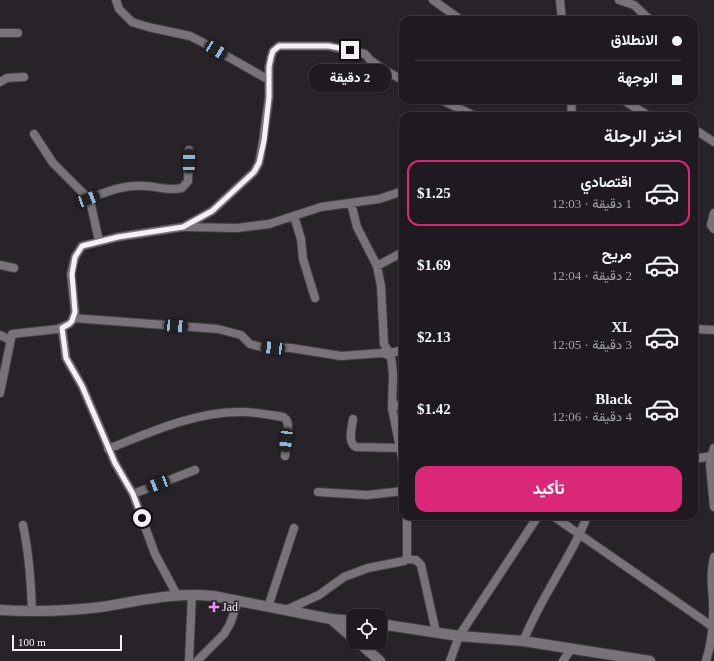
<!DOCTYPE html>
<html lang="ar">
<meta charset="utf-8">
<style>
:root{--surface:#1e1a1f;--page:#2b272c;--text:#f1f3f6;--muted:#a1a1a4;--line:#3c383d;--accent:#db2777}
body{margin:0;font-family:"Times New Roman",Vazirmatn,serif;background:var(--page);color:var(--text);direction:rtl;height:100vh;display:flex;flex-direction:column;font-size:15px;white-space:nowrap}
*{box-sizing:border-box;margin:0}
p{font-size:13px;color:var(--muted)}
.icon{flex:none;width:22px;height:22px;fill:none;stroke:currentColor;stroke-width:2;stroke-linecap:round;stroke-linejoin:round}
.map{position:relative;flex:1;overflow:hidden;direction:ltr}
.panel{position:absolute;left:399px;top:112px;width:299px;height:408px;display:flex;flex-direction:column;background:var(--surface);border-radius:12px;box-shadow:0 1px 3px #0004,0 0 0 1px var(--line);direction:rtl}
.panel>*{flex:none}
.banner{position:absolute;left:399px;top:16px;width:299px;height:88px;border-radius:12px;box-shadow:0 1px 3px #0004,0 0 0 1px var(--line);direction:rtl;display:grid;align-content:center;height:88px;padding:0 16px;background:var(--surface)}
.controls{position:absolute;left:347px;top:609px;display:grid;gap:8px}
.controls a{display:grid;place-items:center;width:40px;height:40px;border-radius:8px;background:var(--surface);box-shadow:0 1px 3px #0004,0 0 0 1px var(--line);font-size:20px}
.scale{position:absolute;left:12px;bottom:10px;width:110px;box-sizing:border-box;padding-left:4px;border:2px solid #f4f1f5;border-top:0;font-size:11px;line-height:14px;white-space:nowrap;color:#f4f1f5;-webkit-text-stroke:3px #282329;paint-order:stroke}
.end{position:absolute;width:18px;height:18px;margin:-9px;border:5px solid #f4f1f5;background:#111;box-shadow:0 0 0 2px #111}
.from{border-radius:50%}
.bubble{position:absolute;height:28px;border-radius:12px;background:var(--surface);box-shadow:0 1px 3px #0004,0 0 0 1px var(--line);font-size:13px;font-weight:800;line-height:28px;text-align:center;direction:rtl}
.car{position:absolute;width:12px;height:24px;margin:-12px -6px;border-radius:5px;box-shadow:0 0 3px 1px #0007;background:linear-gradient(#222 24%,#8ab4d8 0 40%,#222 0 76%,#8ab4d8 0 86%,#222 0)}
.banner b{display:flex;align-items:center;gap:14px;height:38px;font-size:15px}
.banner b+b{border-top:1px solid var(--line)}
.banner i{width:10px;height:10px;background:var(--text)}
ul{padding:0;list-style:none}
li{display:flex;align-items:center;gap:12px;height:66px;margin:0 8px 6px;padding:0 8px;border:2px solid transparent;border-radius:12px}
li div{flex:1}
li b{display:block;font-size:15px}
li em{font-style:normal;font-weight:800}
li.on{border-color:var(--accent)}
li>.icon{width:36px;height:36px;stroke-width:1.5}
h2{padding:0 16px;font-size:18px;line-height:48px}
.action{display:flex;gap:8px;margin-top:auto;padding:8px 16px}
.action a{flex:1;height:46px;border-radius:12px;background:var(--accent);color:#fff;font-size:16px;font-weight:800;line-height:46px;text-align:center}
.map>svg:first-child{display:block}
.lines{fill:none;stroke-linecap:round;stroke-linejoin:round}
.minor-casing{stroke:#433e44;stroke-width:10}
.tertiary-casing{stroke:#433e44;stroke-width:12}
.minor{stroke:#79727a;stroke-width:8}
.tertiary{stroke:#79727a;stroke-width:10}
.route{stroke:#f4f1f5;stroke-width:5}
.poi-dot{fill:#e98dfe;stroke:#282329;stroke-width:1.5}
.labels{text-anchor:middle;stroke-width:3;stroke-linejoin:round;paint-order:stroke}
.poi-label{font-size:12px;fill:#f4f1f5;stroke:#282329;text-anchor:start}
</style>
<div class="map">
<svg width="714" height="661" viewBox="0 0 714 661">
<rect width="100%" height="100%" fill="#282329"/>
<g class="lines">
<g class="minor-casing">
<path id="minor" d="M116,0L119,9L132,22L148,27L190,36L202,42L269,80
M433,0L461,20
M560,0L562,20
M619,0L634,5L650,20
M0,33H18
M0,82L7,78L24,77
M441,100L475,116
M571,100L572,116
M623,100L649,116
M694,129L714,142
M34,134L53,163L87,197L91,205L99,241
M88,199C106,192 125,184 145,186C160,187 166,191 182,188L188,181L189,150
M351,203L357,227L377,266L381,286L384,344L391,356L393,374L392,408L403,463
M714,213L711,225L714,229
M294,216L301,239L303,259L315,298
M184,227L237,228L269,224L321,207L379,199L403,191
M0,265L14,268
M377,266L403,252
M73,318L218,329L241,335L250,344L261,347L291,348L341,356L382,353L391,356
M62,328L66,358L82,386L115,463L133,494L155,554L177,595
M694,329L714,330
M0,335L10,340
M390,353L403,350
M0,393L12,334L58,329L69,324L72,321L75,312L71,274L75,257L82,246L118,237L183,227L212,211L254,172L259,163L263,141L269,97V67L271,57L273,51L279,46H329L365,54L370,60L386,71L403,80
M392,408L398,405L403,404
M353,419C352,427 347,443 356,447L400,448
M714,448L710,465L714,507
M108,449C151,432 196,411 243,412C256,412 270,415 283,417C287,419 287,421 288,425L285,456
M694,459L711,456
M318,492L367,495L403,491
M133,494L195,470
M553,516L713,627
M23,525C29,553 31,581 32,611
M406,559L416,560L421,565L436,632
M268,607L294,528
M286,610L319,595L344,577L368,568L404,561L407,557V516
M523,641C531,623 540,605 550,588C563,564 578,542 587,516
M189,661L192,594
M197,661L224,634L230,624L238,601
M450,661L459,636L538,516
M563,661L571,649
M706,661C712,641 714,622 713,601C712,584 710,575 714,557"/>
</g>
<g class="tertiary-casing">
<path id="tertiary" d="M0,610C32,612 69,611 101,607C139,601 174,592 213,596L331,619L354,639
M331,619L354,621
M380,624L459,636L523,641L650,661
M358,642L380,661"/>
</g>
<use href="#minor" class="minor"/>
<use href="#tertiary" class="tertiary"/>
</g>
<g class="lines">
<path class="route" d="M142,518L133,494L115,463L82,386L66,358L62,328L69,324L72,321L75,312L72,274L75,257L82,246L118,237L183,227L212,211L254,172L259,163L264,141L269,97V67L271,57L273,51L279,46H329L350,50"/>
</g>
<path class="poi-dot" d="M212 601h4v4h4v4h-4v4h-4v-4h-4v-4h4z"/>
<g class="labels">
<g class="poi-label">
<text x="222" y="611">Jad</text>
</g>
</g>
</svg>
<div class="controls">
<a><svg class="icon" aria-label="locate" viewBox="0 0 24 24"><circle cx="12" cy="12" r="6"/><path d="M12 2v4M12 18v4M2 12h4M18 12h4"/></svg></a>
</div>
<div class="scale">100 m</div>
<i class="end from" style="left:142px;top:518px"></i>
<i class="end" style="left:350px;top:50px"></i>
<div class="bubble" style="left:309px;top:64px;width:82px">2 دقيقة</div>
<i class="car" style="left:216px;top:50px;rotate:121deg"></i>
<i class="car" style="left:189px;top:161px;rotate:1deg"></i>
<i class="car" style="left:88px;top:199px;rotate:69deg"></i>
<i class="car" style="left:176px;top:326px;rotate:94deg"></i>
<i class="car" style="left:273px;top:348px;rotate:276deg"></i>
<i class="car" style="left:286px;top:440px;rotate:186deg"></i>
<i class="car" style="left:158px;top:484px;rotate:249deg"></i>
<div class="banner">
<b><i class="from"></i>الانطلاق</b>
<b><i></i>الوجهة</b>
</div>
<section class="panel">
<h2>اختر الرحلة</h2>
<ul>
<li class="on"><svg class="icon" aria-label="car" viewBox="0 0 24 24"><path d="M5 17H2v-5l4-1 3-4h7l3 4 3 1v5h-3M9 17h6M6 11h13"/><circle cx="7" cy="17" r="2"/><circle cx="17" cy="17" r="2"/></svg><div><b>اقتصادي</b><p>1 دقيقة · 12:03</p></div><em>$1.25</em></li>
<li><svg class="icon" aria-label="car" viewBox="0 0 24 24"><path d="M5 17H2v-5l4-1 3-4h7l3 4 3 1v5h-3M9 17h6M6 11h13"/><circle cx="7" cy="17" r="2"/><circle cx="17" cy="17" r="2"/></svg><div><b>مريح</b><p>2 دقيقة · 12:04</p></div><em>$1.69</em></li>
<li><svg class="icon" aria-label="car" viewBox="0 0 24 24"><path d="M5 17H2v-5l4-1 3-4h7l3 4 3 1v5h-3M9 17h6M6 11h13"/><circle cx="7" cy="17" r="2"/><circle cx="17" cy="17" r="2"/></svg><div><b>XL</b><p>3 دقيقة · 12:05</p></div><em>$2.13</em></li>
<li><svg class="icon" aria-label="car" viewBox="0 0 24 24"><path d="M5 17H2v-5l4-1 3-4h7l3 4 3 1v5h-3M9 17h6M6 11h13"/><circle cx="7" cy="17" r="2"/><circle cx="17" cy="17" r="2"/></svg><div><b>Black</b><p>4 دقيقة · 12:06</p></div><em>$1.42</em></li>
</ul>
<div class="action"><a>تأكيد</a></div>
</section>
</div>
